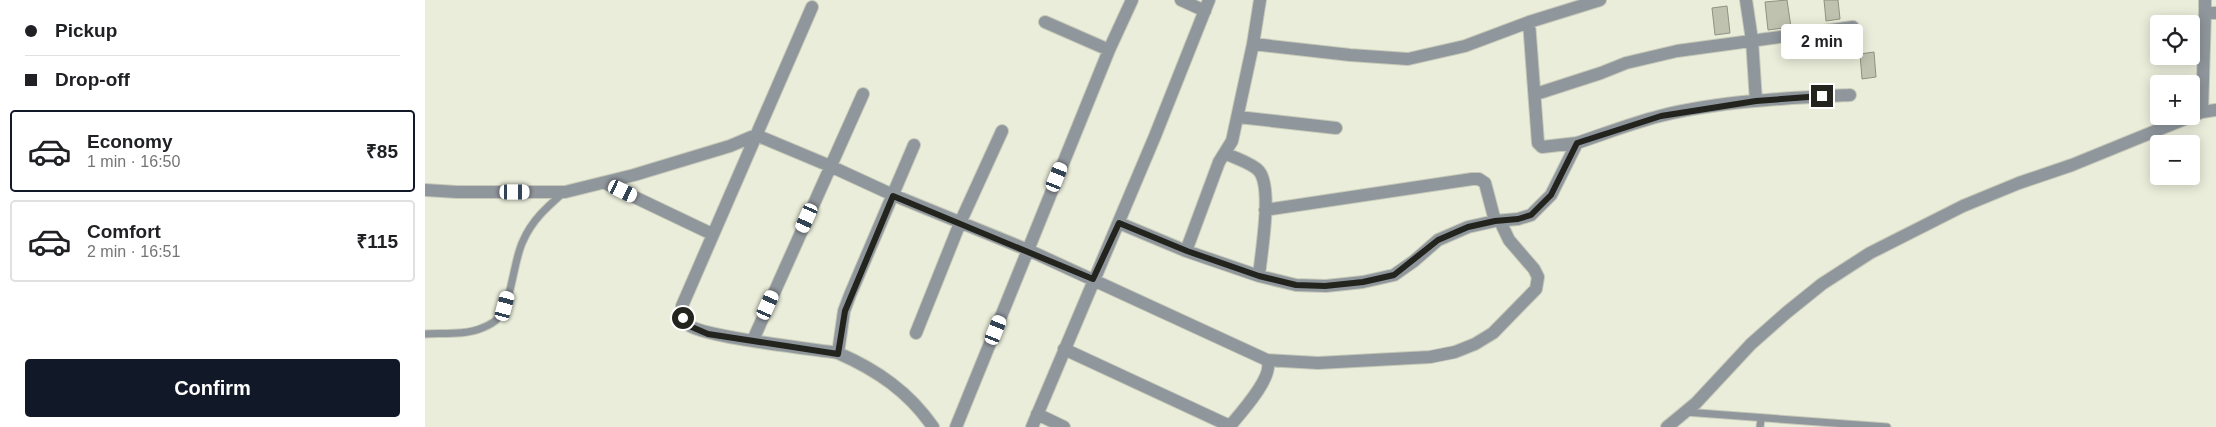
<!DOCTYPE html>
<meta charset="utf-8">
<style>
:root{--surface:#fff;--page:#f2f2f2;--text:#202124;--muted:#757577;--line:#e0e0e0;--accent:#111827}
body{margin:0;font-family:Arial,sans-serif;background:var(--page);color:var(--text);height:100vh;display:flex;flex-direction:column;font-size:19px;white-space:nowrap}
*{box-sizing:border-box;margin:0}
p{font-size:16px;color:var(--muted)}
.icon{flex:none;width:28px;height:28px;fill:none;stroke:currentColor;stroke-width:2;stroke-linecap:round;stroke-linejoin:round}
.map{position:relative;flex:1;overflow:hidden}
.side{display:flex;flex-direction:column;background:var(--surface);width:425px}
.side>*{flex:none}
.top-card{display:grid;align-content:center;height:110px;padding:0 25px;background:var(--surface)}
.buttons{position:absolute;left:1725px;top:15px;display:grid;gap:10px}
.buttons a{display:grid;place-items:center;width:50px;height:50px;border-radius:5px;background:var(--surface);box-shadow:0 2px 12px #0003;font-size:25px}
.end{position:absolute;width:22px;height:22px;margin:-11px;border:6px solid #23241d;background:#fff;box-shadow:0 0 0 2px #fff}
.from{border-radius:50%}
.bubble{position:absolute;height:35px;border-radius:5px;background:var(--surface);box-shadow:0 2px 12px #0003;font-size:16px;font-weight:800;line-height:35px;text-align:center}
.car{position:absolute;width:15px;height:30px;margin:-15px -8px;border-radius:6px;box-shadow:0 0 4px 1px #0007;background:linear-gradient(#fff 24%,#345 0 40%,#fff 0 76%,#345 0 86%,#fff 0)}
.top-card b{display:flex;align-items:center;gap:18px;height:48px;font-size:19px}
.top-card b+b{border-top:1px solid var(--line)}
.top-card i{width:12px;height:12px;background:var(--text)}
ul{padding:0;list-style:none}
li{display:flex;align-items:center;gap:15px;height:82px;margin:0 10px 8px;padding:0 15px;border:2px solid var(--line);border-radius:5px}
li div{flex:1}
li b{display:block;font-size:19px}
li em{font-style:normal;font-weight:800}
li.on{border-color:var(--accent)}
li>.icon{width:45px;height:45px;stroke-width:1.5}
.button{display:flex;gap:10px;margin-top:auto;padding:10px 25px}
.button a{flex:1;height:58px;border-radius:5px;background:var(--accent);color:#fff;font-size:20px;font-weight:800;line-height:58px;text-align:center}
main{display:flex;flex:1;min-height:0}
.map>svg:first-child{display:block}
.building{fill:#bfc2af;stroke:#8f9280}
.lines{fill:none;stroke-linecap:round;stroke-linejoin:round}
.service-casing{stroke:#c6c9b8;stroke-width:9}
.minor-casing{stroke:#c6c9b8;stroke-width:14}
.service{stroke:#8f969c;stroke-width:7}
.minor{stroke:#8f969c;stroke-width:12}
.route{stroke:#23241d;stroke-width:6}
</style>
<main>
<section class="side">
<div class="top-card">
<b><i class="from"></i>Pickup</b>
<b><i></i>Drop-off</b>
</div>
<ul>
<li class="on"><svg class="icon" aria-label="car" viewBox="0 0 24 24"><path d="M5 17H2v-5l4-1 3-4h7l3 4 3 1v5h-3M9 17h6M6 11h13"/><circle cx="7" cy="17" r="2"/><circle cx="17" cy="17" r="2"/></svg><div><b>Economy</b><p>1 min · 16:50</p></div><em>₹85</em></li>
<li><svg class="icon" aria-label="car" viewBox="0 0 24 24"><path d="M5 17H2v-5l4-1 3-4h7l3 4 3 1v5h-3M9 17h6M6 11h13"/><circle cx="7" cy="17" r="2"/><circle cx="17" cy="17" r="2"/></svg><div><b>Comfort</b><p>2 min · 16:51</p></div><em>₹115</em></li>
</ul>
<div class="button"><a>Confirm</a></div>
</section>
<div class="map">
<svg width="1791" height="427" viewBox="0 0 1791 427">
<rect width="100%" height="100%" fill="#eaedda"/>
<path class="building" d="M1362,0L1366,27L1343,30L1340,2Z
M1399,0H1413L1415,19L1401,21Z
M1302,6L1305,33L1290,35L1287,8Z
M1449,52L1451,77L1437,79L1435,54Z"/>
<g class="lines">
<g class="service-casing">
<path id="service" d="M0,334C18,333 41,335 57,328C62,326 70,322 73,318C87,303 88,261 98,241C107,220 122,207 139,192
M1260,412L1462,427
M1335,427L1336,419"/>
</g>
<g class="minor-casing">
<path id="minor" d="M707,0L684,50L603,250L842,360L893,363L1005,357L1030,352L1050,344L1068,333L1111,289L1113,277L1109,269L1084,240L1075,221
M756,0L780,11
M1321,0L1327,40L1331,101
M387,7L257,306C257,312 257,320 262,324C275,337 388,349 413,353C452,370 484,392 508,427
M1780,13V0
M620,22L684,50
M1104,22L1113,143L1117,147L1152,143
M828,44L925,55L983,59L1040,46L1104,22L1175,0
M1111,94L1176,73L1201,63L1252,51L1428,27
M1777,112L1780,13H1791
M813,117L911,128
M800,153C809,158 827,163 834,171C848,188 836,253 834,276
M180,183L287,234
M0,190L32,192H140L209,175L305,146L331,135L405,166L468,195L603,250L531,427
M840,210L1047,179H1054L1060,183L1070,221
M694,223L761,251L834,276L871,285L901,286L938,282L969,275L989,261L1013,240L1043,227L1070,221L1093,219L1106,215L1126,195L1152,143C1179,134 1207,123 1235,116C1294,101 1364,98 1425,95
M761,251L794,162L807,141L828,44L835,0
M491,333L535,223L577,131
M328,340L438,94
M639,349L805,426
M413,353L419,311L425,295L489,145
M612,414L639,427
M607,427L730,136L784,0
M804,427C815,414 850,376 842,360
M1242,427L1271,403L1326,344L1361,313L1397,284L1445,253L1538,206L1594,183L1647,165L1777,112L1791,110"/>
</g>
<use href="#service" class="service"/>
<use href="#minor" class="minor"/>
</g>
<g class="lines">
<path class="route" d="M258,318L262,325L283,334L413,354L420,311L468,196L668,279L694,223L762,251L834,276L871,285L900,286L938,282L969,275L1013,240L1043,227L1070,221L1093,219L1106,215L1126,195L1152,143L1236,116L1331,101L1397,96"/>
</g>
</svg>
<div class="buttons">
<a><svg class="icon" aria-label="locate" viewBox="0 0 24 24"><circle cx="12" cy="12" r="6"/><path d="M12 2v4M12 18v4M2 12h4M18 12h4"/></svg></a>
<a>+</a>
<a>−</a>
</div>
<i class="end from" style="left:258px;top:318px"></i>
<i class="end" style="left:1397px;top:96px"></i>
<div class="bubble" style="left:1356px;top:24px;width:82px">2 min</div>
<i class="car" style="left:632px;top:177px;rotate:22deg"></i>
<i class="car" style="left:198px;top:191px;rotate:116deg"></i>
<i class="car" style="left:90px;top:192px;rotate:90deg"></i>
<i class="car" style="left:382px;top:218px;rotate:204deg"></i>
<i class="car" style="left:343px;top:305px;rotate:24deg"></i>
<i class="car" style="left:80px;top:306px;rotate:15deg"></i>
<i class="car" style="left:571px;top:330px;rotate:22deg"></i>
</div>
</main>
